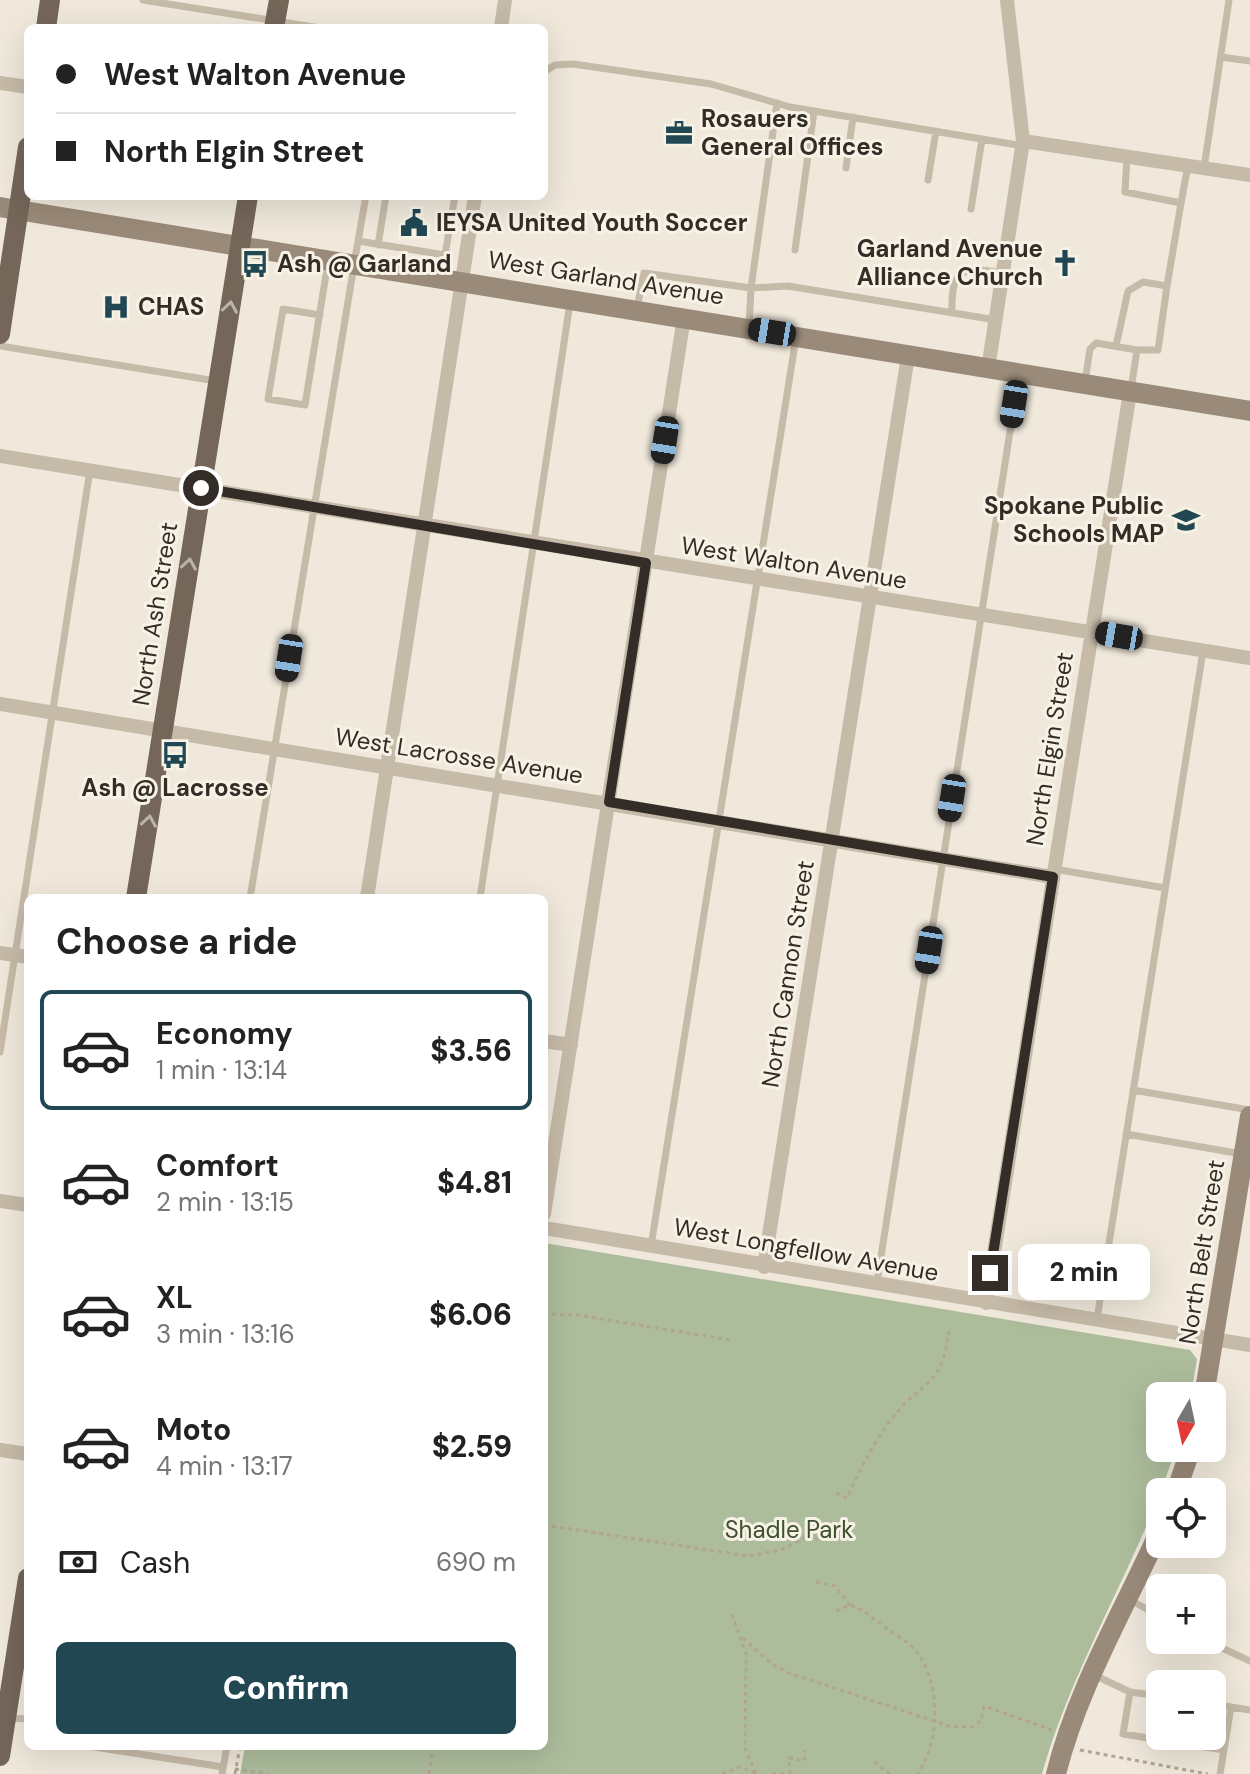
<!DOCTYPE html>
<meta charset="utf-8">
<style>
:root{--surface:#fff;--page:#f2f2f2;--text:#222;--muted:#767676;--line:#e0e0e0;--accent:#204752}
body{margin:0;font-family:"DM Sans",sans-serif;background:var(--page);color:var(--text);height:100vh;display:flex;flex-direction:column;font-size:30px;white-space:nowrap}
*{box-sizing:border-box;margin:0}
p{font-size:26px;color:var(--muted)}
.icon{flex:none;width:44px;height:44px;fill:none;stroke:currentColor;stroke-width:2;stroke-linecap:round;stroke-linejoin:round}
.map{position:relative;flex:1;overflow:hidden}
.sheet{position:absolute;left:24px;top:894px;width:524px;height:856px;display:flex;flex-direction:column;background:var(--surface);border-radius:12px;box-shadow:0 8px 32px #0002}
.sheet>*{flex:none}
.hud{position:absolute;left:24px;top:24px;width:524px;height:176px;border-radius:12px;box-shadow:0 8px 32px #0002;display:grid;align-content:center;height:176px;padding:0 32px;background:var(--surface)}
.needle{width:52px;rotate:189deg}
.buttons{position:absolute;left:1146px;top:1382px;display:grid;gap:16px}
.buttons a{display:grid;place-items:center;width:80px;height:80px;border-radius:12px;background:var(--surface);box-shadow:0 8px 32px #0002;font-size:40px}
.end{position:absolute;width:36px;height:36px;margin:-18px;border:10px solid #342d27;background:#fff;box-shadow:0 0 0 4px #fff}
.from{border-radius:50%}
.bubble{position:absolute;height:56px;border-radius:12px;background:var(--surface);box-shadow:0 8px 32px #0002;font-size:26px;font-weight:800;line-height:56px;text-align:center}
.car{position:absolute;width:24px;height:48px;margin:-24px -12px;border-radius:10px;box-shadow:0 0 6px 2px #0007;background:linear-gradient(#222 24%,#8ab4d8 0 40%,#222 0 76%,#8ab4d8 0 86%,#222 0)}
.hud b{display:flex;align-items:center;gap:28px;height:76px;font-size:30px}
.hud b+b{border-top:2px solid var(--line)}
.hud i{width:20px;height:20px;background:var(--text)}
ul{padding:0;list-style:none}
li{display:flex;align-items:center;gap:24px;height:120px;margin:0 16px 12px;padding:0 16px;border:4px solid transparent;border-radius:12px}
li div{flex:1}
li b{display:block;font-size:30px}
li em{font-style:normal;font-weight:800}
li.active{border-color:var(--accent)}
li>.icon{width:72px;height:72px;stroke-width:1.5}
h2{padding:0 32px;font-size:36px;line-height:96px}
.pay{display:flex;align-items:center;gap:20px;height:88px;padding:0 32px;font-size:30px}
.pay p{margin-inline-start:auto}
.cta{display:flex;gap:16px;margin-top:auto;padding:16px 32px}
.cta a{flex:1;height:92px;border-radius:12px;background:var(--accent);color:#fff;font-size:32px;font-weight:800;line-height:92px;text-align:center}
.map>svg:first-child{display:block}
.green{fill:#adbd9c}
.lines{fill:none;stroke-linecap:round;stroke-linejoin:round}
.path{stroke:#b2a492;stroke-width:3;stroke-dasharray:4 4;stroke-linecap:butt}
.lane{stroke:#c6baa8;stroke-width:7}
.street{stroke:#c6baa8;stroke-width:14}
.secondary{stroke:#9a8a79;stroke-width:20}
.primary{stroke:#746659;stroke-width:20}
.oneway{stroke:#bcb3a7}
.route{stroke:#342d27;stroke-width:10}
.labels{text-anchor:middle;stroke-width:6;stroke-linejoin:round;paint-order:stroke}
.poi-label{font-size:24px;font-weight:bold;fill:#342d27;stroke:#f7f2e6;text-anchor:start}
.street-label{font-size:24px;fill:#342d27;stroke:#f7f2e6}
.park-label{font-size:24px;fill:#3e502d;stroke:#f7f2e6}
</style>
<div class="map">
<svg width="1250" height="1774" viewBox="0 0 1250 1774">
<rect width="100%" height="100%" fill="#efe8db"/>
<path class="green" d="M544,1243L1190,1350L1197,1359L1191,1396H1160V1448H1176C1141,1559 1074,1660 1042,1774H240L245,1746H544Z"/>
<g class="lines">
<path class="path" d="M544,1314L577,1315L731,1340
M836,1493L847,1498C860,1470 874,1441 894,1416C925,1377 941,1389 949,1331
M544,1525L749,1556L781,1550L812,1534L818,1540
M816,1582L835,1586L850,1605
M836,1611L850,1605C865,1610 873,1619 886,1628C896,1636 908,1641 916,1651C942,1685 940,1739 918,1774
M732,1614L746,1654L745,1748L756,1774
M743,1638L772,1664L789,1673L949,1726L972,1727L981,1721L984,1706L1052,1730
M1080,1750L1208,1774
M874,1762L890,1774
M235,1769L268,1774
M235,1774L240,1746
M429,1774L433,1746
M722,1774L740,1767L754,1772
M772,1774H784
M790,1774L789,1758L804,1761L805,1750"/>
<path class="lane" d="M143,0L320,28
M1221,57L1250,61
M544,72L555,65L573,64L711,84L790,107L1023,146
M777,103L751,288L788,286L996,320
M1127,156L1125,192L1181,203L1188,165
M846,168L853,117
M1204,168L1229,0
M928,180L936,131
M971,209L982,139
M358,241L366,196
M378,245L386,196
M795,250L814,111
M1167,286L1181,203
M637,308L644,273L751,288L749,327
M952,313C951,269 961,266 1002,273
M320,315L283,309L268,399L305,405L328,262
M0,346L216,381
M1116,346L1128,291L1143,282L1167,286L1158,350H1137
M1085,382L1090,349L1096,343L1137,350L1131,389
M1054,869L1165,888
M250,898L358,241L445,255L455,196
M480,898L570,303
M0,1052L90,470
M1133,1090L1250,1110
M1126,1134L1242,1154
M651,1246L796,338
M877,1282L1019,374
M1097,1319L1203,651
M1130,1600L1160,1616
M1205,1640L1250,1661
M1094,1675L1130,1692L1160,1696
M1130,1692L1123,1734L1224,1750
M1212,1704L1250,1710
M8,1718L28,1719
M88,1746L223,1767
M222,1774L227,1746
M1220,1774L1231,1707"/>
<path class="street" d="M501,28L505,0
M0,83L28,87
M1023,141L1250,175
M988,369L1023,141L1007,0
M0,456L1250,658
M0,704L1053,877
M367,898L475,196
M0,953L28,957
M544,1041L571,1045
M0,1201L28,1205
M544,1214L684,317
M544,1228L1250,1345
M764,1267L908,356
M986,1303L1130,392
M0,1450L28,1454"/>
<path class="secondary" d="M0,207L1250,411
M1204,1396L1250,1116
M1176,1492L1191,1448
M1056,1774C1077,1689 1124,1610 1160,1530"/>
<path class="primary" d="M46,28L50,0
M274,28L279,0
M0,334L28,147
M136,898L248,196
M0,1756L28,1578"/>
</g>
<defs><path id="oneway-chevron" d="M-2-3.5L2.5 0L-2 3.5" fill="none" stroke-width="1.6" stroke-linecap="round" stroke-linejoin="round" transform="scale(2)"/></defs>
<g class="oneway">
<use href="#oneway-chevron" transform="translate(230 307) rotate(-81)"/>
<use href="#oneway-chevron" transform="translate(189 564) rotate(-81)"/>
<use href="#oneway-chevron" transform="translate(149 821) rotate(-81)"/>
</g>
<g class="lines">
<path class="route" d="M201,488L646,563L609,802L1053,877L990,1273"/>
</g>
<defs>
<g id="office-bare" transform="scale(2.16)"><path d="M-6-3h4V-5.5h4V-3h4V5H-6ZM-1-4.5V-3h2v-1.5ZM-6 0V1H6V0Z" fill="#204752" stroke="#f7f2e6" stroke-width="2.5" paint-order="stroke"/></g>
<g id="civic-bare" transform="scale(2.16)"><path d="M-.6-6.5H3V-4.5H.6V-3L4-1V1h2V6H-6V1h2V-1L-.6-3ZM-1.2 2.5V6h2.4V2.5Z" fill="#204752" stroke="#f7f2e6" stroke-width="2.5" paint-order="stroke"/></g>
<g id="church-bare" transform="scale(2.16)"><path d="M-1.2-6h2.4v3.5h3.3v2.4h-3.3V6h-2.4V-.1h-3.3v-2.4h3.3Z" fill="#204752" stroke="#f7f2e6" stroke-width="2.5" paint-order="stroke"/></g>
<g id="bus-bare" transform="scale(2.16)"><path d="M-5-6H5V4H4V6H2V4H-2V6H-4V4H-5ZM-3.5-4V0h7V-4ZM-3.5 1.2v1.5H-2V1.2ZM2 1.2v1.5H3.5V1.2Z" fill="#204752" stroke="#f7f2e6" stroke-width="2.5" paint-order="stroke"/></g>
<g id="hospital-bare" transform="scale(2.16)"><path d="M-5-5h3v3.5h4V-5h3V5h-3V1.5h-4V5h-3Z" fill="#204752" stroke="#f7f2e6" stroke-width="2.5" paint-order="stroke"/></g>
<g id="school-bare" transform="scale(2.16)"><path d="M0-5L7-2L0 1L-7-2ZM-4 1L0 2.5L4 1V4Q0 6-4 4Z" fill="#204752" stroke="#f7f2e6" stroke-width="2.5" paint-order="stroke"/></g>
</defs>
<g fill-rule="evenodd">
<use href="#office-bare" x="679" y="133"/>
<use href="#civic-bare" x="414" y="223"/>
<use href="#church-bare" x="1065" y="263"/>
<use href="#bus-bare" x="255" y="264"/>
<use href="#hospital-bare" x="116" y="307"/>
<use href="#school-bare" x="1186" y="520"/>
<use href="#bus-bare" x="175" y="755"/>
</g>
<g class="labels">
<g class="poi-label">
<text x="701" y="127">Rosauers<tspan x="701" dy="28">General Offices</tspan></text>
<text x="436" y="231">IEYSA United Youth Soccer</text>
<text x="1043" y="257" text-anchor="end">Garland Avenue<tspan x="1043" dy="28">Alliance Church</tspan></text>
<text x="277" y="272">Ash @ Garland</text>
<text x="138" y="315">CHAS</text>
<text x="1164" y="514" text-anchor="end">Spokane Public<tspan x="1164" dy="28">Schools MAP</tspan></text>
<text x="175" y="796" text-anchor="middle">Ash @ Lacrosse</text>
</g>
<g class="street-label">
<text transform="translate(606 278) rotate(9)" y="8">West Garland Avenue</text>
<text transform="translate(794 563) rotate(9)" y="8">West Walton Avenue</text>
<text transform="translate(155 614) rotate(-81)" y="8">North Ash Street</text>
<text transform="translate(1050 749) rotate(-81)" y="8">North Elgin Street</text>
<text transform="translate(459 756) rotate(9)" y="8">West Lacrosse Avenue</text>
<text transform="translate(788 974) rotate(-81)" y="8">North Cannon Street</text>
<text transform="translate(806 1250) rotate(10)" y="8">West Longfellow Avenue</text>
<text transform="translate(1202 1252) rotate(-81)" y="8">North Belt Street</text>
</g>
<g class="park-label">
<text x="789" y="1538">Shadle Park</text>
</g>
</g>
</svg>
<div class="buttons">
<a><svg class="needle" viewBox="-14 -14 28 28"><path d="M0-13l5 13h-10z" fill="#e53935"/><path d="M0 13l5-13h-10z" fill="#767676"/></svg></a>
<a><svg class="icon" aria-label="locate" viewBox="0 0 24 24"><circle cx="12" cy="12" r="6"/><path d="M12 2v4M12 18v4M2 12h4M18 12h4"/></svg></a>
<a>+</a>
<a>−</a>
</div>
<i class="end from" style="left:201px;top:488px"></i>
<i class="end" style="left:990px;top:1273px"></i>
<div class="bubble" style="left:1018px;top:1244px;width:132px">2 min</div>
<i class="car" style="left:772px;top:332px;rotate:279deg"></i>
<i class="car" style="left:1014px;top:404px;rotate:189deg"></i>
<i class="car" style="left:665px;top:440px;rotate:189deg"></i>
<i class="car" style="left:1119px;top:636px;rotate:280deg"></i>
<i class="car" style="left:289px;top:658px;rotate:189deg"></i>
<i class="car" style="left:952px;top:798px;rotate:189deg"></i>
<i class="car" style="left:929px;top:950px;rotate:189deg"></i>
<div class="hud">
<b><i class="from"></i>West Walton Avenue</b>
<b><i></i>North Elgin Street</b>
</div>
<section class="sheet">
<h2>Choose a ride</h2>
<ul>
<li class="active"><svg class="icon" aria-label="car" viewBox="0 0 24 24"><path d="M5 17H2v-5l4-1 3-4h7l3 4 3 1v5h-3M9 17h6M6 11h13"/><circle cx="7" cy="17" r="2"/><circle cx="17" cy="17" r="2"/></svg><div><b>Economy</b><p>1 min · 13:14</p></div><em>$3.56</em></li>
<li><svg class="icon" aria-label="car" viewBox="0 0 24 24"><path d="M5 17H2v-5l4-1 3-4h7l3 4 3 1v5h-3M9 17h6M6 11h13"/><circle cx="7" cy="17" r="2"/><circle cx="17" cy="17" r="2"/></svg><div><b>Comfort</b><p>2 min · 13:15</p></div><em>$4.81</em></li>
<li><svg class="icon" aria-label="car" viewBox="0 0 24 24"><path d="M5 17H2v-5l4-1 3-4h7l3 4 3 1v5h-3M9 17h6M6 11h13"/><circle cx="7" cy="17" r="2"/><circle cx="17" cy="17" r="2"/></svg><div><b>XL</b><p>3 min · 13:16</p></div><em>$6.06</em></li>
<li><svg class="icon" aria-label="car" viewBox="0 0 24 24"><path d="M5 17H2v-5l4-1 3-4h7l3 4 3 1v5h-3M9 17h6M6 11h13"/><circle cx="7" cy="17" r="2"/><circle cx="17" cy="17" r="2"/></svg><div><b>Moto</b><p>4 min · 13:17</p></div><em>$2.59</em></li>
</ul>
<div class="pay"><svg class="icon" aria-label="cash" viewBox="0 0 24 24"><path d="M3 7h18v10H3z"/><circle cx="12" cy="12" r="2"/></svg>Cash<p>690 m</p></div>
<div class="cta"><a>Confirm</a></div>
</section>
</div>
